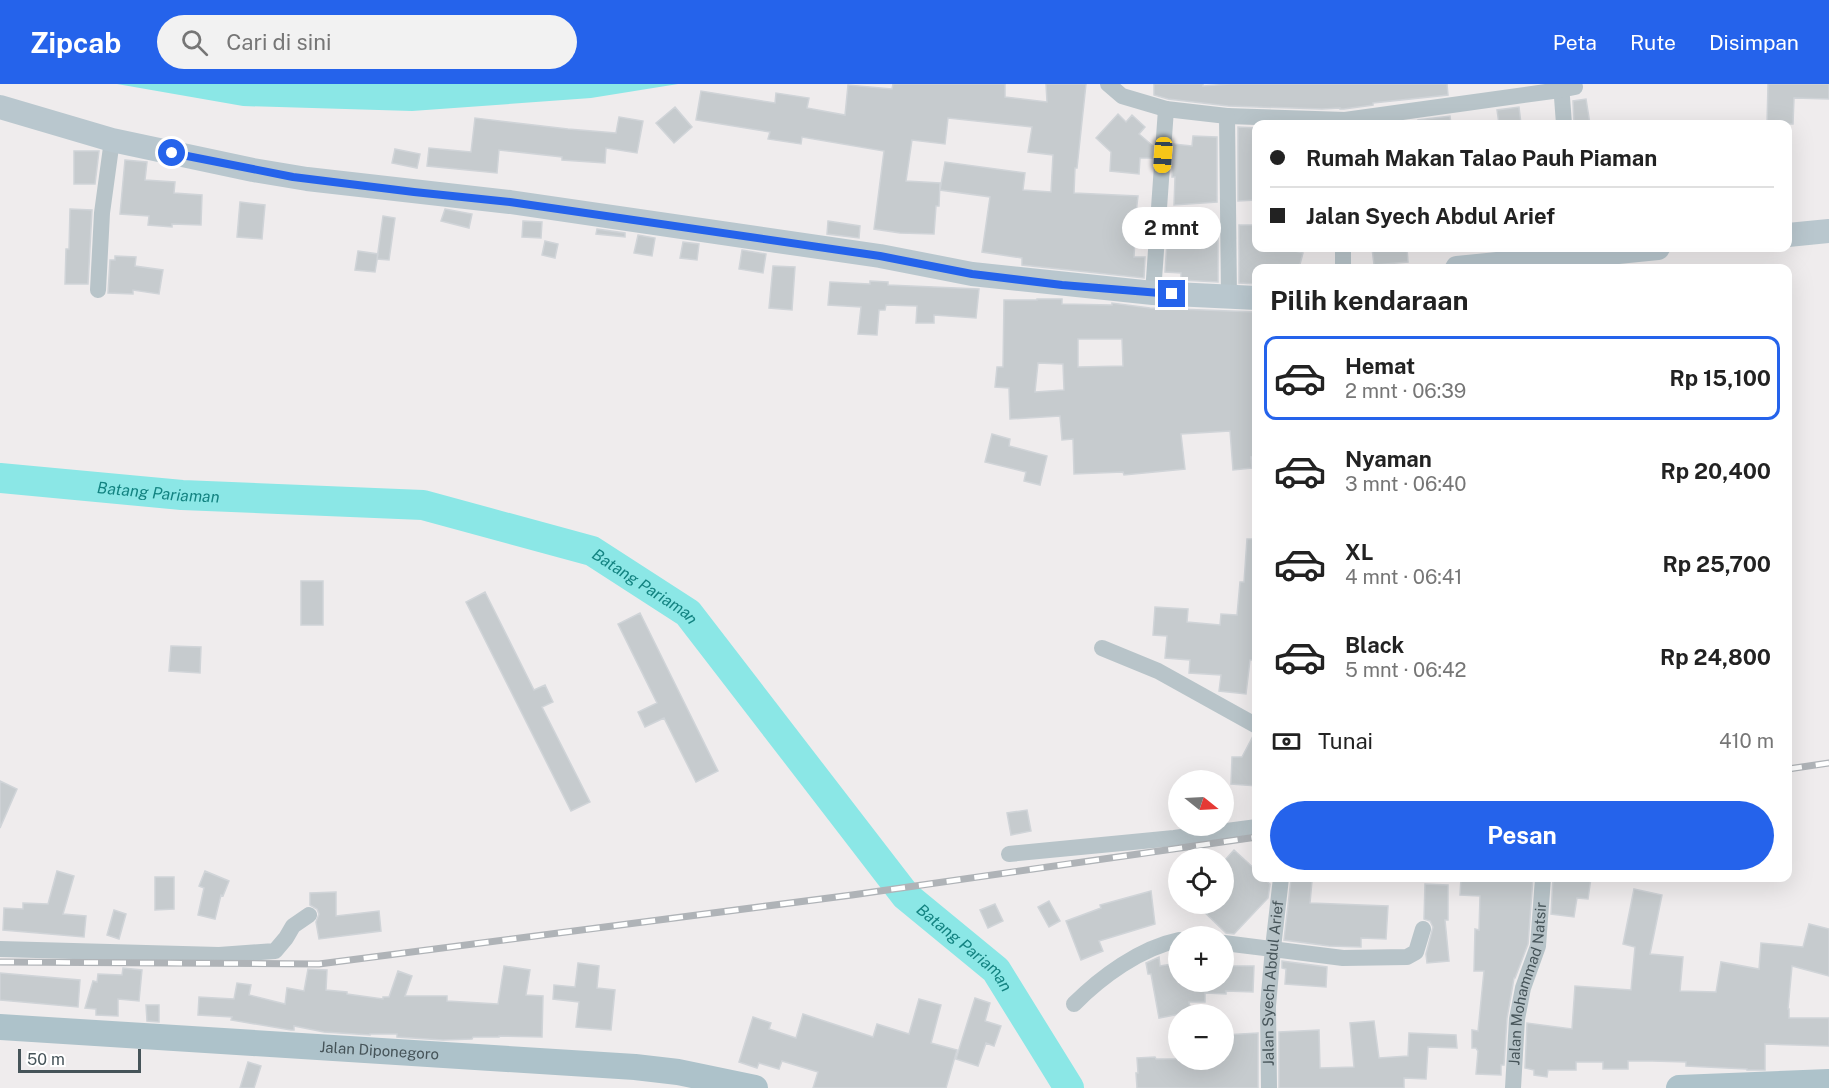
<!DOCTYPE html>
<html lang="id">
<meta charset="utf-8">
<style>
:root{--surface:#fff;--page:#f2f2f2;--text:#222;--muted:#767676;--line:#e0e0e0;--accent:#2563eb}
body{margin:0;font-family:"Public Sans",sans-serif;background:var(--page);color:var(--text);height:100vh;display:flex;flex-direction:column;font-size:22px;white-space:nowrap}
*{box-sizing:border-box;margin:0}
p{font-size:20px;color:var(--muted)}
.icon{flex:none;width:33px;height:33px;fill:none;stroke:currentColor;stroke-width:2;stroke-linecap:round;stroke-linejoin:round}
.map{position:relative;flex:1;overflow:hidden}
.drawer{position:absolute;left:1252px;top:180px;width:540px;height:618px;display:flex;flex-direction:column;background:var(--surface);border-radius:12px;box-shadow:0 6px 24px #0002}
.drawer>*{flex:none}
.hud{position:absolute;left:1252px;top:36px;width:540px;height:132px;border-radius:12px;box-shadow:0 6px 24px #0002;display:grid;align-content:center;height:132px;padding:0 18px;background:var(--surface)}
.needle{width:39px;rotate:108deg}
.controls{position:absolute;left:1168px;top:686px;display:grid;gap:12px}
.controls a{display:grid;place-items:center;width:66px;height:66px;border-radius:50%;background:var(--surface);box-shadow:0 6px 24px #0002;font-size:30px}
.scale{position:absolute;left:18px;bottom:15px;width:123px;box-sizing:border-box;padding-left:6px;border:3px solid #465459;border-top:0;font-size:16px;line-height:21px;white-space:nowrap;color:#465459;-webkit-text-stroke:4px #fff;paint-order:stroke}
.end{position:absolute;width:27px;height:27px;margin:-14px;border:8px solid #2563eb;background:#fff;box-shadow:0 0 0 3px #fff}
.from{border-radius:50%}
.bubble{position:absolute;height:42px;border-radius:21px;background:var(--surface);box-shadow:0 6px 24px #0002;font-size:20px;font-weight:700;line-height:42px;text-align:center}
.car{position:absolute;width:18px;height:36px;margin:-18px -9px;border-radius:8px;box-shadow:0 0 4px 2px #0007;background:linear-gradient(#f5c518 24%,#345 0 40%,#f5c518 0 76%,#345 0 86%,#f5c518 0)}
.hud b{display:flex;align-items:center;gap:21px;height:57px;font-size:22px}
.hud b+b{border-top:2px solid var(--line)}
.hud i{width:15px;height:15px;background:var(--text)}
ul{padding:0;list-style:none}
li{display:flex;align-items:center;gap:18px;height:84px;margin:0 12px 9px;padding:0 6px;border:3px solid transparent;border-radius:12px}
li div{flex:1}
li b{display:block;font-size:22px}
li em{font-style:normal;font-weight:700}
li.on{border-color:var(--accent)}
li>.icon{width:54px;height:54px;stroke-width:1.5}
h2{padding:0 18px;font-size:27px;line-height:72px}
.pay{display:flex;align-items:center;gap:15px;height:66px;padding:0 18px;font-size:22px}
.pay p{margin-inline-start:auto}
.primary-button{display:flex;gap:12px;margin-top:auto;padding:12px 18px}
.primary-button a{flex:1;height:69px;border-radius:36px;background:var(--accent);color:#fff;font-size:24px;font-weight:700;line-height:69px;text-align:center}
header{display:flex;align-items:center;gap:36px;box-sizing:border-box;height:84px;padding:0 30px;background:var(--accent);color:#fff}
header strong{font-size:28px}
nav{display:flex;gap:33px;margin-inline-start:auto;font-size:21px}
.search{width:420px;height:54px;background:var(--page);display:flex;align-items:center;gap:15px;box-sizing:border-box;padding:0 21px;border-radius:33px;color:var(--muted);font-size:22px}
.map>svg:first-child{display:block}
.water{fill:#8be7e6}
.lines{fill:none;stroke-linecap:round;stroke-linejoin:round}
.river{stroke:#8be7e6;stroke-width:30}
.building{fill:#c6cbce;stroke:#d0d4d8;stroke-width:1.5;fill-rule:evenodd}
.street{stroke:#b8c4c9;stroke-width:16}
.secondary{stroke:#b9c7ce;stroke-width:24}
.primary{stroke:#adc2ca;stroke-width:26}
.rail-casing{stroke:#afb3b7;stroke-width:7}
.rail{stroke:#fff;stroke-width:4.5;stroke-dasharray:14;stroke-linecap:butt}
.route{stroke:#2563eb;stroke-width:8}
.labels{text-anchor:middle;stroke-width:4.5;stroke-linejoin:round;paint-order:stroke}
.street-label{font-size:15px;fill:#465459;stroke:#fff}
.water-label{font-size:16px;font-style:italic;fill:#138381;stroke:#fff}
</style>
<header>
<strong>Zipcab</strong>
<div class="search"><svg class="icon" aria-label="search" viewBox="0 0 24 24"><circle cx="10" cy="10" r="6"/><path d="M15 15l6 6"/></svg>Cari di sini</div>
<nav><a>Peta</a><a>Rute</a><a>Disimpan</a></nav>
</header>
<div class="map">
<svg width="1829" height="1004" viewBox="0 0 1829 1004">
<rect width="100%" height="100%" fill="#efeced"/>
<path class="water" d="M117,0H678L591,14L412,27L243,22Z"/>
<g class="lines">
<path class="river" id="s1" d="M0,394L182,411L423,421L592,467L688,529L906,812L996,886L1069,1004"/>
</g>
<path class="building" d="M893,0H1005V13L1047,18L1046,0H1086L1077,84H1075L1074,109L1138,112L1133,155H1135L1134,173H1145L1144,194L1022,181V174L982,168L990,113L940,106L945,78L1025,89L1023,106L1051,108L1053,71L1028,68L1032,43L948,34L945,60L912,56L906,97L940,99L939,122H936L934,150L900,149L874,145L884,67L802,53L801,60L768,55L770,48L696,36L701,7L775,19L776,9L809,14L807,24L845,31L848,1L892,5Z
M1154,0H1203V2L1230,0H1447L1448,11L1373,19V21L1344,25H1340V24L1322,25L1228,22L1168,15L1154,11Z
M1768,0H1829V15L1794,14L1793,40H1767Z
M1586,15L1590,40H1574L1573,17Z
M675,23L692,43L674,59L656,39Z
M1519,23L1521,40H1499L1497,26Z
M1118,30L1126,38L1132,31L1145,43L1139,50L1153,62L1152,74H1140L1139,90L1110,87L1111,68L1096,54Z
M1450,32L1451,40H1419L1418,36Z
M619,33L643,37L637,69L606,64L605,79L562,76V73L499,66L497,89L427,82L429,64L471,68L475,34L568,45L616,49Z
M1238,43L1257,44V116L1238,117Z
M1193,52L1217,53V118L1174,121L1175,93H1172L1174,60L1192,62Z
M395,65L420,70L417,84L392,79Z
M74,67H99L95,100H74Z
M125,76L147,78L145,96L175,98L174,109L202,111L201,141L172,140V143L148,141L149,132L120,130Z
M240,118L265,121L262,155L237,153Z
M70,125L92,126L88,200H65L66,165H69Z
M445,125L472,130L469,144L441,137Z
M383,132L395,134L389,176L377,175Z
M523,137L542,138L541,154L522,153Z
M828,137L860,142L859,154L827,150Z
M1239,141H1257V164H1276V165H1287L1303,169L1299,184H1257V200L1239,199Z
M1168,142H1218V198L1181,196V189L1165,188Z
M597,145L625,149V153L596,150Z
M638,151L655,154L652,172L634,169Z
M545,157L558,160L555,174L542,171Z
M683,158L699,160L697,176L680,174Z
M1372,164H1407L1408,178L1374,181Z
M742,166L766,170L763,189L739,185Z
M358,167L378,170L375,188L355,186Z
M115,172L136,173L135,182L163,186L159,210L133,206V210L108,209L110,176H115Z
M773,182L795,183L792,226L769,224Z
M870,197L888,198V201L979,205L976,234L934,231V239H916L917,222L886,221L885,226H879L877,251L858,250L861,223L828,221L830,198L870,200Z
M1037,215H1062V220L1112,221V219L1150,224L1257,228V372L1251,373L1252,384L1233,386L1230,347L1181,350L1185,385L1124,391L1123,388L1074,390L1073,355L1062,356L1060,332L1010,335L1009,304L995,303L997,283H1003L1004,216H1037ZM1078,255H1122L1123,282L1078,283ZM1038,279L1063,280L1064,306L1035,308Z
M992,350L1010,355L1009,362L1047,372L1040,401L1024,397L1026,388L985,378Z
M1247,455H1257V576H1250L1246,610L1219,607L1221,591L1189,589L1190,576L1165,574L1167,552L1153,551L1155,523L1188,525L1187,538L1220,541L1221,530L1237,531L1240,498H1244Z
M301,497H323V541H301Z
M485,508L534,606L545,601L553,618L542,623L590,718L571,727L466,518Z
M640,529L718,687L696,698L664,634L645,643L638,628L657,619L618,540Z
M171,562L201,563L200,589L169,587Z
M1253,652H1257V702L1231,700L1232,673H1242Z
M0,697L17,705L0,744Z
M1027,726L1031,747L1011,751L1007,729Z
M1234,766L1257,787V794H1263L1270,800L1268,814L1234,850L1226,849L1195,819H1224V777Z
M57,787L74,792L63,830L86,832L84,853L3,846L4,824L23,825V819L48,820Z
M205,787L229,797L223,812L221,811L215,835L198,831L204,804L199,802Z
M155,793H174V825L155,826Z
M1461,794H1533L1528,860L1515,894H1514L1507,934L1504,981H1501V991L1476,990L1478,967L1476,964H1472V946L1478,947L1484,887H1474L1475,845L1479,846L1480,812L1460,811Z
M1553,794H1591L1588,815L1577,814L1574,833L1551,830Z
M1291,795L1312,797L1310,819L1388,822L1386,855L1361,854V863L1329,862L1284,856Z
M1425,800L1448,801V836H1445L1449,877L1427,879L1426,870L1433,843L1430,837L1424,835Z
M1634,805L1662,811L1650,870L1683,873L1680,907L1716,908L1721,878L1759,885L1761,859L1803,863L1809,840L1829,845V892L1792,882L1788,925H1789V934H1829V962L1765,960V986H1747V985L1686,982V978L1652,977H1628V985H1603V978H1576V986H1548L1547,993L1534,991V986L1525,984L1527,939L1572,945L1575,902L1631,906L1635,863L1623,860Z
M1151,807L1155,840L1099,857L1103,867L1081,876L1066,837L1101,824L1100,821Z
M336,808V832L379,827L381,847L319,855L316,838L319,830L317,825L310,821V809Z
M1049,817L1060,837L1049,843L1038,823Z
M995,820L1003,837L988,844L980,826Z
M114,826L126,830L119,855L107,851Z
M1159,873L1160,882L1179,879V897H1224V882H1254L1253,908L1226,907V910L1205,909V918H1189L1191,928L1159,934L1151,890H1148L1146,879Z
M1282,877L1327,883L1326,903L1285,900L1286,885L1282,884Z
M578,879L599,882L597,904L615,906L611,946L576,943L579,918L553,915L554,901L575,903Z
M504,882L530,886L526,911L543,912L542,953L499,952V953H473L472,955L443,956L397,953V950H370V951L324,948L294,942V946H291L231,936L232,933L198,931L199,913L234,915L237,899L251,901L249,911L285,920L287,904L304,907L308,885L327,886L326,906L347,908V910L383,915V913H389L398,887L412,892L405,912H447V917L498,920Z
M123,884L142,886L139,917L118,915V932L96,931V925L85,924L93,897L97,898L98,890L122,891Z
M0,889L80,896L78,923L0,916Z
M975,914L990,919L985,937L1001,942L994,962L986,959L978,982L956,975Z
M919,915L941,921L931,959L957,966L946,1004H813L818,988L782,977L779,985L759,979L757,984L739,978L753,933L771,939L769,945L796,954L803,930L873,953L877,940L909,950Z
M146,921H159V938L147,937Z
M1374,937L1379,974L1408,972L1409,949L1456,951L1457,964L1428,963L1426,995L1404,994V1004H1279V948L1319,946L1320,984L1354,983L1350,939Z
M1258,949V1004H1137L1136,989H1138L1137,974L1155,973L1156,975H1224V951Z
M248,978L261,982L254,1004H240Z"/>
<g class="lines">
<g class="street">
<path d="M1108,0L1122,12L1166,25"/>
<path d="M1561,0L1564,40"/>
<path d="M1227,32L1345,36V40"/>
<path d="M1345,36L1560,6L1575,3"/>
<path d="M1343,184V164"/>
<path d="M98,206L102,129L112,56"/>
<path d="M1153,209L1166,25L1227,32L1229,213"/>
<path d="M1102,564L1158,587L1257,642"/>
<path d="M1009,770L1174,754L1257,743"/>
<path d="M1224,859L1343,874L1407,873L1416,868L1423,845"/>
<path d="M0,865L219,871L275,867L286,854L293,842L309,831"/>
<path d="M1074,920C1101,893 1140,864 1179,856"/>
<path id="s2" d="M1269,1004L1268,922L1273,864L1281,794"/>
<path id="s3" d="M1513,1004L1517,935L1523,904L1538,862L1543,794"/>
</g>
<path class="secondary" d="M0,23L112,56L253,86L307,95L510,118L880,172L972,190L1153,209L1257,214
M1788,151L1829,147
M1457,184L1658,164"/>
<g class="primary">
<path id="s4" d="M0,943L635,983L678,988L755,1004"/>
<path d="M1679,1004L1829,998"/>
</g>
<g class="rail-casing">
<path id="rail" d="M1788,685L1829,679
M0,878L319,880L852,811L1257,753"/>
</g>
<use href="#rail" class="rail"/>
</g>
<g class="lines">
<path class="route" d="M172,69L293,93L414,108L510,118L880,172L972,190L1062,201L1172,210"/>
</g>
<g class="labels">
<g class="street-label">
<text dy="5" stroke="none"><textPath href="#s2" startOffset="105">Jalan Syech Abdul Arief</textPath></text>
<text dy="5" stroke="none"><textPath href="#s3" startOffset="106">Jalan Mohammad Natsir</textPath></text>
<text dy="5" stroke="none"><textPath href="#s4" startOffset="380">Jalan Diponegoro</textPath></text>
</g>
<g class="water-label">
<text dy="6" stroke="none"><textPath href="#s1" startOffset="159">Batang Pariaman</textPath></text>
<text dy="6" stroke="none"><textPath href="#s1" startOffset="663">Batang Pariaman</textPath></text>
<text dy="6" stroke="none"><textPath href="#s1" startOffset="1149">Batang Pariaman</textPath></text>
</g>
</g>
</svg>
<div class="controls">
<a><svg class="needle" viewBox="-14 -14 28 28"><path d="M0-13l5 13h-10z" fill="#e53935"/><path d="M0 13l5-13h-10z" fill="#767676"/></svg></a>
<a><svg class="icon" aria-label="locate" viewBox="0 0 24 24"><circle cx="12" cy="12" r="6"/><path d="M12 2v4M12 18v4M2 12h4M18 12h4"/></svg></a>
<a>+</a>
<a>−</a>
</div>
<div class="scale">50 m</div>
<i class="end from" style="left:172px;top:69px"></i>
<i class="end" style="left:1172px;top:210px"></i>
<div class="bubble" style="left:1122px;top:123px;width:99px">2 mnt</div>
<i class="car" style="left:1163px;top:71px;rotate:184deg"></i>
<div class="hud">
<b><i class="from"></i>Rumah Makan Talao Pauh Piaman</b>
<b><i></i>Jalan Syech Abdul Arief</b>
</div>
<section class="drawer">
<h2>Pilih kendaraan</h2>
<ul>
<li class="on"><svg class="icon" aria-label="car" viewBox="0 0 24 24"><path d="M5 17H2v-5l4-1 3-4h7l3 4 3 1v5h-3M9 17h6M6 11h13"/><circle cx="7" cy="17" r="2"/><circle cx="17" cy="17" r="2"/></svg><div><b>Hemat</b><p>2 mnt · 06:39</p></div><em>Rp 15,100</em></li>
<li><svg class="icon" aria-label="car" viewBox="0 0 24 24"><path d="M5 17H2v-5l4-1 3-4h7l3 4 3 1v5h-3M9 17h6M6 11h13"/><circle cx="7" cy="17" r="2"/><circle cx="17" cy="17" r="2"/></svg><div><b>Nyaman</b><p>3 mnt · 06:40</p></div><em>Rp 20,400</em></li>
<li><svg class="icon" aria-label="car" viewBox="0 0 24 24"><path d="M5 17H2v-5l4-1 3-4h7l3 4 3 1v5h-3M9 17h6M6 11h13"/><circle cx="7" cy="17" r="2"/><circle cx="17" cy="17" r="2"/></svg><div><b>XL</b><p>4 mnt · 06:41</p></div><em>Rp 25,700</em></li>
<li><svg class="icon" aria-label="car" viewBox="0 0 24 24"><path d="M5 17H2v-5l4-1 3-4h7l3 4 3 1v5h-3M9 17h6M6 11h13"/><circle cx="7" cy="17" r="2"/><circle cx="17" cy="17" r="2"/></svg><div><b>Black</b><p>5 mnt · 06:42</p></div><em>Rp 24,800</em></li>
</ul>
<div class="pay"><svg class="icon" aria-label="cash" viewBox="0 0 24 24"><path d="M3 7h18v10H3z"/><circle cx="12" cy="12" r="2"/></svg>Tunai<p>410 m</p></div>
<div class="primary-button"><a>Pesan</a></div>
</section>
</div>
